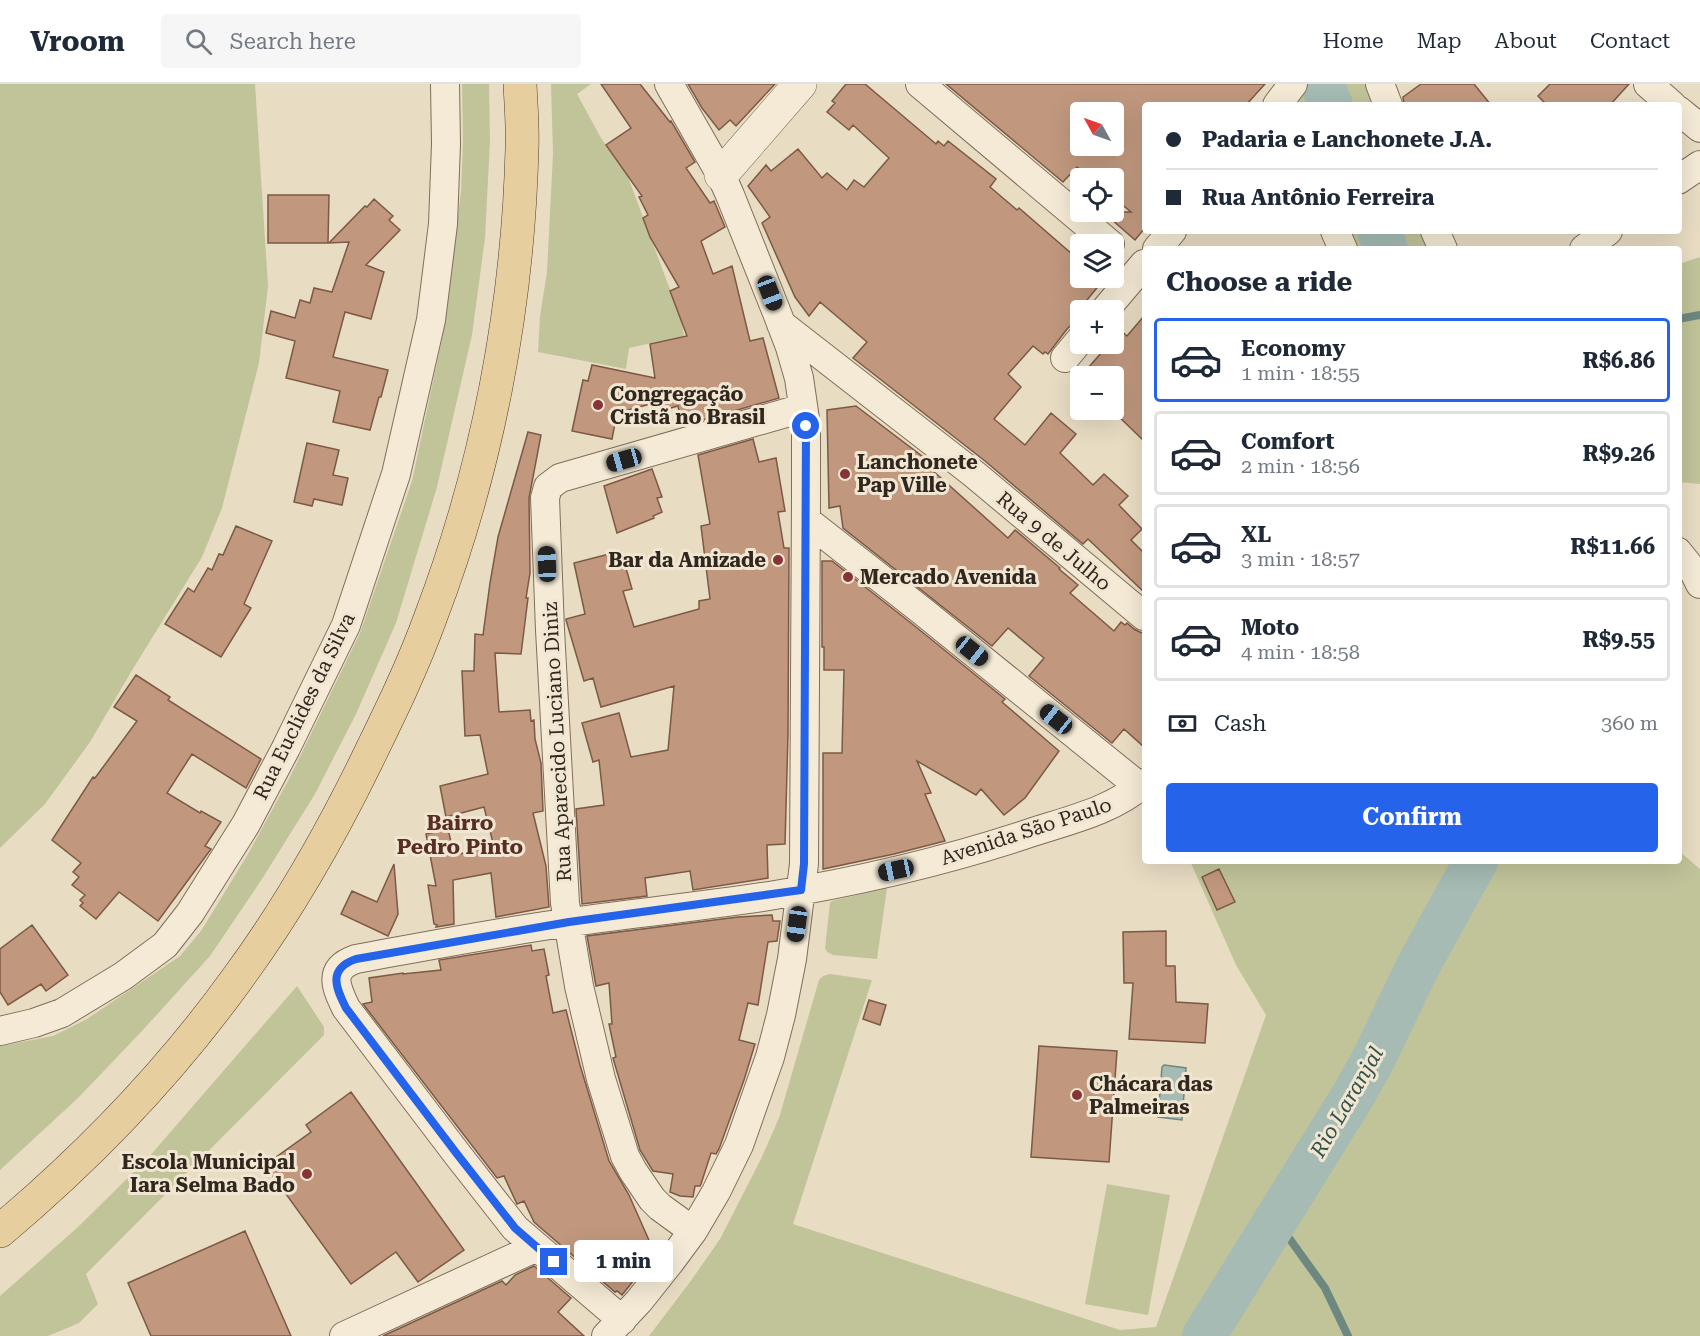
<!DOCTYPE html>
<meta charset="utf-8">
<style>
:root{--surface:#fff;--page:#f6f6f7;--text:#1f2937;--muted:#747a83;--line:#e0e1e3;--accent:#2563eb}
body{margin:0;font-family:"Roboto Serif",serif;background:var(--page);color:var(--text);height:100vh;display:flex;flex-direction:column;font-size:22px;white-space:nowrap}
*{box-sizing:border-box;margin:0}
p{font-size:20px;color:var(--muted)}
.icon{flex:none;width:33px;height:33px;fill:none;stroke:currentColor;stroke-width:2;stroke-linecap:round;stroke-linejoin:round}
.map{position:relative;flex:1;overflow:hidden}
.sheet{position:absolute;left:1142px;top:162px;width:540px;height:618px;display:flex;flex-direction:column;background:var(--surface);border-radius:6px;box-shadow:0 6px 24px #0002}
.sheet>*{flex:none}
.guide{position:absolute;left:1142px;top:18px;width:540px;height:132px;border-radius:6px;box-shadow:0 6px 24px #0002;display:grid;align-content:center;height:132px;padding:0 24px;background:var(--surface)}
.needle{width:39px;rotate:310deg}
.buttons{position:absolute;left:1070px;top:18px;display:grid;gap:12px}
.buttons a{display:grid;place-items:center;width:54px;height:54px;border-radius:6px;background:var(--surface);box-shadow:0 6px 24px #0002;font-size:30px}
.end{position:absolute;width:27px;height:27px;margin:-14px;border:8px solid #2563eb;background:#fff;box-shadow:0 0 0 3px #fff}
.from{border-radius:50%}
.bubble{position:absolute;height:42px;border-radius:6px;background:var(--surface);box-shadow:0 6px 24px #0002;font-size:20px;font-weight:700;line-height:42px;text-align:center}
.car{position:absolute;width:18px;height:36px;margin:-18px -9px;border-radius:8px;box-shadow:0 0 4px 2px #0007;background:linear-gradient(#222 24%,#8ab4d8 0 40%,#222 0 76%,#8ab4d8 0 86%,#222 0)}
.guide b{display:flex;align-items:center;gap:21px;height:57px;font-size:22px}
.guide b+b{border-top:2px solid var(--line)}
.guide i{width:15px;height:15px;background:var(--text)}
ul{padding:0;list-style:none}
li{display:flex;align-items:center;gap:18px;height:84px;margin:0 12px 9px;padding:0 12px;border:3px solid var(--line);border-radius:6px}
li div{flex:1}
li b{display:block;font-size:22px}
li em{font-style:normal;font-weight:700}
li.active{border-color:var(--accent)}
li>.icon{width:54px;height:54px;stroke-width:1.5}
h2{padding:0 24px;font-size:27px;line-height:72px}
.pay{display:flex;align-items:center;gap:15px;height:66px;padding:0 24px;font-size:22px}
.pay p{margin-inline-start:auto}
.button{display:flex;gap:12px;margin-top:auto;padding:12px 24px}
.button a{flex:1;height:69px;border-radius:6px;background:var(--accent);color:#fff;font-size:24px;font-weight:700;line-height:69px;text-align:center}
header{display:flex;align-items:center;gap:36px;box-sizing:border-box;height:84px;padding:0 30px;background:var(--surface);border-bottom:2px solid var(--line)}
header strong{font-size:28px}
nav{display:flex;gap:33px;margin-inline-start:auto;font-size:21px}
.search{width:420px;height:54px;background:var(--page);display:flex;align-items:center;gap:15px;box-sizing:border-box;padding:0 21px;border-radius:6px;color:var(--muted);font-size:22px}
.map>svg:first-child{display:block}
.green{fill:#c1c499}
.water{fill:#a5bbb4;stroke:#6d8880;stroke-width:1.5}
.lines{fill:none;stroke-linecap:round;stroke-linejoin:round}
.stream{stroke:#6d8880;stroke-width:8}
.river{stroke:#a5bbb4;stroke-width:44}
.building{fill:#c1987e;stroke:#7c5945;stroke-width:1.5;fill-rule:evenodd}
.minor-casing{stroke:#806e5c;stroke-width:30}
.tertiary-casing{stroke:#806e5c;stroke-width:34}
.primary-casing{stroke:#4e3d30;stroke-width:34}
.minor{stroke:#f4ead5;stroke-width:28}
.tertiary{stroke:#f4ead5;stroke-width:33}
.primary{stroke:#e7ce9f;stroke-width:33}
.route{stroke:#2563eb;stroke-width:8}
.poi-dot{fill:#873437;stroke:#f0e6d2;stroke-width:2}
.labels{text-anchor:middle;stroke-width:6;stroke-linejoin:round;paint-order:stroke}
.poi-label{font-size:20px;font-weight:bold;fill:#32271e;stroke:#f0e6d2;text-anchor:start}
.street-label{font-size:20px;fill:#32271e;stroke:#f0e6d2}
.neighbourhood-label{font-size:21px;font-weight:bold;fill:#592d23;stroke:#f0e6d2}
.water-label{font-size:21px;font-style:italic;fill:#30504c;stroke:#f0e6d2}
</style>
<header>
<strong>Vroom</strong>
<div class="search"><svg class="icon" aria-label="search" viewBox="0 0 24 24"><circle cx="10" cy="10" r="6"/><path d="M15 15l6 6"/></svg>Search here</div>
<nav><a>Home</a><a>Map</a><a>About</a><a>Contact</a></nav>
</header>
<div class="map">
<svg width="1700" height="1252" viewBox="0 0 1700 1252">
<rect width="100%" height="100%" fill="#e8dcc3"/>
<path class="green" d="M0,0H255L268,202L259,279L222,424L202,473L131,588L90,658L45,720L0,764Z
M462,0H489L490,57L485,154L472,251L437,403L396,539L356,630L315,710L262,795L210,872L142,947L78,1014L0,1086V962L53,952L87,935L180,872L201,847L248,770L289,695L360,549L412,397L442,255L461,108L463,58Z
M551,0H591L577,10L601,54L628,93L681,235L684,252L629,264L626,285L538,268L540,232L547,188L553,70Z
M1301,0H1371L1379,21H1292Z
M1343,147H1429L1436,165H1350Z
M1700,173V400L1678,398L1679,180Z
M1679,767L1700,785V1252H649L690,1198L720,1155L761,1075L779,1034L819,896L823,892L830,890L872,896L793,1140L1120,1246L1156,1243L1266,931L1236,881L1190,777H1678Z
M887,804L877,875L833,871L827,868L825,864L830,819L832,817Z
M297,902L324,943V951L86,1190L98,1220L79,1239L48,1252H0V1212L78,1143L148,1074Z
M1107,1100L1170,1111L1148,1231L1085,1220Z"/>
<path class="water" d="M1465,777H1490L1418,882L1441,825Z
M1164,981L1186,984L1182,1036L1158,1033L1162,983Z"/>
<g class="lines">
<path class="stream" d="M1678,235L1700,231
M1276,1136L1325,1204L1348,1252"/>
<path class="river" d="M1322,0L1331,21
M1379,147L1386,165
M1204,1252L1354,1010L1374,974L1418,882L1476,777"/>
</g>
<path class="building" d="M601,0H640L670,38L671,37L695,78L686,84L710,119L714,117L725,143L701,157L713,190L732,182L750,257L763,254L779,314L682,342L678,322L656,328L654,319L617,329L612,355L572,347L583,296L588,297L592,281L655,294L650,260L687,252L670,207L679,203L650,153L643,134L648,131L639,113L642,112L606,61L631,44Z
M688,0H775L736,42L730,36L719,46L702,24Z
M846,0H865L936,60L938,57L944,62L948,57L996,95L990,103L1017,126L1019,124L1080,177V194H1105L1087,216L1091,219L1089,223L1086,226H1080V233L1067,245L1048,270L1045,268L1043,270L1033,262L1008,290L1021,303L994,335L1025,361L1051,329L1076,350L1060,369L1093,401L1104,390L1128,412L1119,421L1142,445L1131,456L1144,469V508L1088,455L1083,460L985,377L853,274L867,258L820,218L809,232L795,213L762,139L770,133L748,102L766,81L771,87L798,65L822,94L827,89L847,106L854,96L864,103L889,74L853,41L849,46L827,28L835,19L832,17Z
M946,0H1265L1246,21H1144V145L1135,156L1103,128H1131L1113,113V94H1091L1077,83L1063,98ZM1080,28H1113V62H1080Z
M1421,0H1474L1491,21H1404L1403,13Z
M1550,0H1629L1610,21H1547L1538,12Z
M268,111H329L328,159H268Z
M374,115L393,132L389,136L400,146L366,181L384,188L371,235L345,228L333,273L388,286L381,313H379L370,346L333,338L340,307L286,294L295,257L266,249L271,227L295,234L300,216L310,219L314,204L332,208L349,158L329,159L365,122L367,123Z
M1144,232V357L1113,327V292H1081L1109,260H1113V254L1120,246L1127,252Z
M856,322L935,382L932,386L1008,454L1015,446L1060,484L1059,485L1078,501L1070,509L1114,547L1121,538L1125,541L1127,539L1134,545L1144,550V663L1124,645L1112,659L1029,592L1044,574L1008,544L992,562L843,444L840,422L829,424L827,326Z
M528,348L541,351L529,414L530,489L526,514H528L521,570L495,569L499,628L530,626L531,637L534,636L535,655L541,679L543,727L533,729L546,782L549,823L496,833L491,789L453,796L454,840L436,843L437,841L434,840L428,801L436,802L426,750L448,745L454,771L494,763L484,723L446,733L440,702L488,690L480,651L465,652L462,587H474L475,550L483,551L490,499L498,453Z
M753,355L759,378L776,374L785,427L778,428L784,464H789L788,650L785,760L767,761L768,794L693,806L690,787L645,794L647,812L582,820L576,725L604,721L599,676L593,678L582,639L619,629L631,673L668,666L674,602L601,623L593,594L584,597L566,536V535L585,530L574,479L621,467L632,505L623,507L634,543L699,525V517L710,515L701,442L710,440L698,371Z
M307,359L339,366L333,391L348,394L342,421L314,415L312,422L294,418Z
M652,385L662,413L657,414L662,428L653,432L654,434L617,449L604,402Z
M236,442L272,457L244,520L251,524L221,573L165,540L188,504L194,508L208,484L212,486L219,470L223,471Z
M822,477H832L911,539L1005,615L1002,618L1059,667L1025,714L1004,731L981,705L976,711L917,677L931,709L925,710L945,757L894,770L823,785V669H842L844,586H824V563H822Z
M136,591L170,613L168,616L261,675L246,704L192,670L167,709L200,729L201,727L221,738L205,762L211,765L158,837L119,808L96,835L80,822L83,819L80,816L85,811L72,801L79,793L73,788L81,779L52,756L93,693L95,694L137,637L114,623Z
M394,780L398,830L388,852L341,830L352,807L377,818Z
M1219,785L1235,818L1217,826L1202,793Z
M772,831L773,837H780L777,857L768,858L758,921L748,919L739,956L755,960L744,996L719,1065L716,1070L711,1069L701,1100L700,1102H695L693,1113L680,1112L670,1108L673,1090L653,1087L640,1066L613,974L616,973L609,940H612L609,899L596,902L587,852L738,833Z
M32,841L68,891L46,907L41,900L8,921L0,908V865Z
M1166,847V882H1175L1176,918L1208,920L1205,959L1129,955L1133,899H1124L1123,848Z
M531,861L532,867L544,865L549,891L546,892L553,929L566,926L580,981L609,1077L629,1111L655,1170L622,1211L617,1207L615,1208L534,1138L524,1117L517,1120L504,1092L497,1094L363,920L372,918L369,894L403,889V890L441,886L439,876Z
M869,916L886,921L880,941L863,935Z
M1039,962L1117,967L1109,1078L1031,1073Z
M351,1008L464,1166L418,1198L396,1168L351,1200L265,1081L311,1048L306,1041Z
M245,1147L291,1252H151L128,1199Z
M534,1182L571,1214L558,1228L584,1252H383L502,1197L506,1201L515,1191Z"/>
<g class="lines">
<g class="minor-casing">
<path id="minor" d="M920,0L1110,160
M1380,0L1388,21
M1648,0L1672,21
M1277,21L1293,0
M1678,26L1700,44
M1678,96L1700,81
M1335,147L1343,165
M1435,147L1443,165
M1157,165L1172,147
M1584,165L1608,147
M1105,226L1144,180
M781,240L974,390L1144,532
M1065,274L1080,256
M806,436L921,526L1140,703
M1678,468L1694,488L1700,500
M0,947L34,939L62,929L123,892L165,861L190,829L246,740L286,664L346,541L396,390L431,236L443,140L446,60L445,0
M693,1147L660,1123L652,1115L633,1087L625,1072L601,995L579,902L565,819L550,546L545,414L548,403L560,394L803,324
M622,1236L515,1144L457,1070L346,924C336,903 327,885 356,875C427,862 499,848 571,838C637,829 703,822 769,812C855,798 941,778 1024,751C1065,737 1111,728 1144,699
M344,1252L537,1163
M606,1252L639,1217L670,1178L693,1147L716,1108L739,1061L770,973L781,931L792,875L804,780L806,415V342L799,294L790,263L777,229L730,111L721,91L669,0"/>
</g>
<g class="tertiary-casing">
<path id="tertiary" d="M721,91L800,0"/>
</g>
<g class="primary-casing">
<path id="primary" d="M0,1147C88,1073 170,988 237,895C287,827 330,752 367,676C390,629 413,582 431,532C487,385 518,223 522,65C523,44 521,22 520,0"/>
</g>
<use href="#minor" class="minor"/>
<use href="#tertiary" class="tertiary"/>
<use href="#primary" class="primary"/>
</g>
<g class="lines">
<path class="route" d="M554,1178L515,1144L457,1070L346,924C336,904 327,885 356,875L569,838L801,806L804,780L806,342"/>
</g>
<g class="poi-dot">
<circle cx="598" cy="321" r="6"/>
<circle cx="845" cy="390" r="6"/>
<circle cx="778" cy="476" r="6"/>
<circle cx="848" cy="493" r="6"/>
<circle cx="1077" cy="1011" r="6"/>
<circle cx="307" cy="1090" r="6"/>
</g>
<g class="labels">
<g class="poi-label">
<text x="610" y="317">Congregação<tspan x="610" dy="23">Cristã no Brasil</tspan></text>
<text x="857" y="385">Lanchonete<tspan x="857" dy="23">Pap Ville</tspan></text>
<text x="766" y="483" text-anchor="end">Bar da Amizade</text>
<text x="860" y="500">Mercado Avenida</text>
<text x="1089" y="1007">Chácara das<tspan x="1089" dy="23">Palmeiras</tspan></text>
<text x="295" y="1085" text-anchor="end">Escola Municipal<tspan x="295" dy="23">Iara Selma Bado</tspan></text>
</g>
<g class="street-label">
<text transform="translate(1054 457) rotate(40)" y="7">Rua 9 de Julho</text>
<text transform="translate(304 622) rotate(-64)" y="7">Rua Euclides da Silva</text>
<text transform="translate(557 658) rotate(-93)" y="7">Rua Aparecido Luciano Diniz</text>
<text transform="translate(1026 747) rotate(-18)" y="7">Avenida São Paulo</text>
</g>
<g class="neighbourhood-label">
<text x="460" y="746">Bairro<tspan x="460" dy="24">Pedro Pinto</tspan></text>
</g>
<g class="water-label">
<text transform="translate(1347 1018) rotate(-60)" y="7">Rio Laranjal</text>
</g>
</g>
</svg>
<div class="buttons">
<a><svg class="needle" viewBox="-14 -14 28 28"><path d="M0-13l5 13h-10z" fill="#e53935"/><path d="M0 13l5-13h-10z" fill="#747a83"/></svg></a>
<a><svg class="icon" aria-label="locate" viewBox="0 0 24 24"><circle cx="12" cy="12" r="6"/><path d="M12 2v4M12 18v4M2 12h4M18 12h4"/></svg></a>
<a><svg class="icon" aria-label="layers" viewBox="0 0 24 24"><path d="M12 4l9 5-9 5-9-5zM3 14l9 5 9-5"/></svg></a>
<a>+</a>
<a>−</a>
</div>
<i class="end from" style="left:806px;top:342px"></i>
<i class="end" style="left:554px;top:1178px"></i>
<div class="bubble" style="left:574px;top:1156px;width:99px">1 min</div>
<i class="car" style="left:770px;top:209px;rotate:159deg"></i>
<i class="car" style="left:624px;top:376px;rotate:254deg"></i>
<i class="car" style="left:547px;top:480px;rotate:358deg"></i>
<i class="car" style="left:972px;top:567px;rotate:129deg"></i>
<i class="car" style="left:1056px;top:635px;rotate:309deg"></i>
<i class="car" style="left:896px;top:786px;rotate:258deg"></i>
<i class="car" style="left:797px;top:840px;rotate:188deg"></i>
<div class="guide">
<b><i class="from"></i>Padaria e Lanchonete J.A.</b>
<b><i></i>Rua Antônio Ferreira</b>
</div>
<section class="sheet">
<h2>Choose a ride</h2>
<ul>
<li class="active"><svg class="icon" aria-label="car" viewBox="0 0 24 24"><path d="M5 17H2v-5l4-1 3-4h7l3 4 3 1v5h-3M9 17h6M6 11h13"/><circle cx="7" cy="17" r="2"/><circle cx="17" cy="17" r="2"/></svg><div><b>Economy</b><p>1 min · 18:55</p></div><em>R$6.86</em></li>
<li><svg class="icon" aria-label="car" viewBox="0 0 24 24"><path d="M5 17H2v-5l4-1 3-4h7l3 4 3 1v5h-3M9 17h6M6 11h13"/><circle cx="7" cy="17" r="2"/><circle cx="17" cy="17" r="2"/></svg><div><b>Comfort</b><p>2 min · 18:56</p></div><em>R$9.26</em></li>
<li><svg class="icon" aria-label="car" viewBox="0 0 24 24"><path d="M5 17H2v-5l4-1 3-4h7l3 4 3 1v5h-3M9 17h6M6 11h13"/><circle cx="7" cy="17" r="2"/><circle cx="17" cy="17" r="2"/></svg><div><b>XL</b><p>3 min · 18:57</p></div><em>R$11.66</em></li>
<li><svg class="icon" aria-label="car" viewBox="0 0 24 24"><path d="M5 17H2v-5l4-1 3-4h7l3 4 3 1v5h-3M9 17h6M6 11h13"/><circle cx="7" cy="17" r="2"/><circle cx="17" cy="17" r="2"/></svg><div><b>Moto</b><p>4 min · 18:58</p></div><em>R$9.55</em></li>
</ul>
<div class="pay"><svg class="icon" aria-label="cash" viewBox="0 0 24 24"><path d="M3 7h18v10H3z"/><circle cx="12" cy="12" r="2"/></svg>Cash<p>360 m</p></div>
<div class="button"><a>Confirm</a></div>
</section>
</div>
